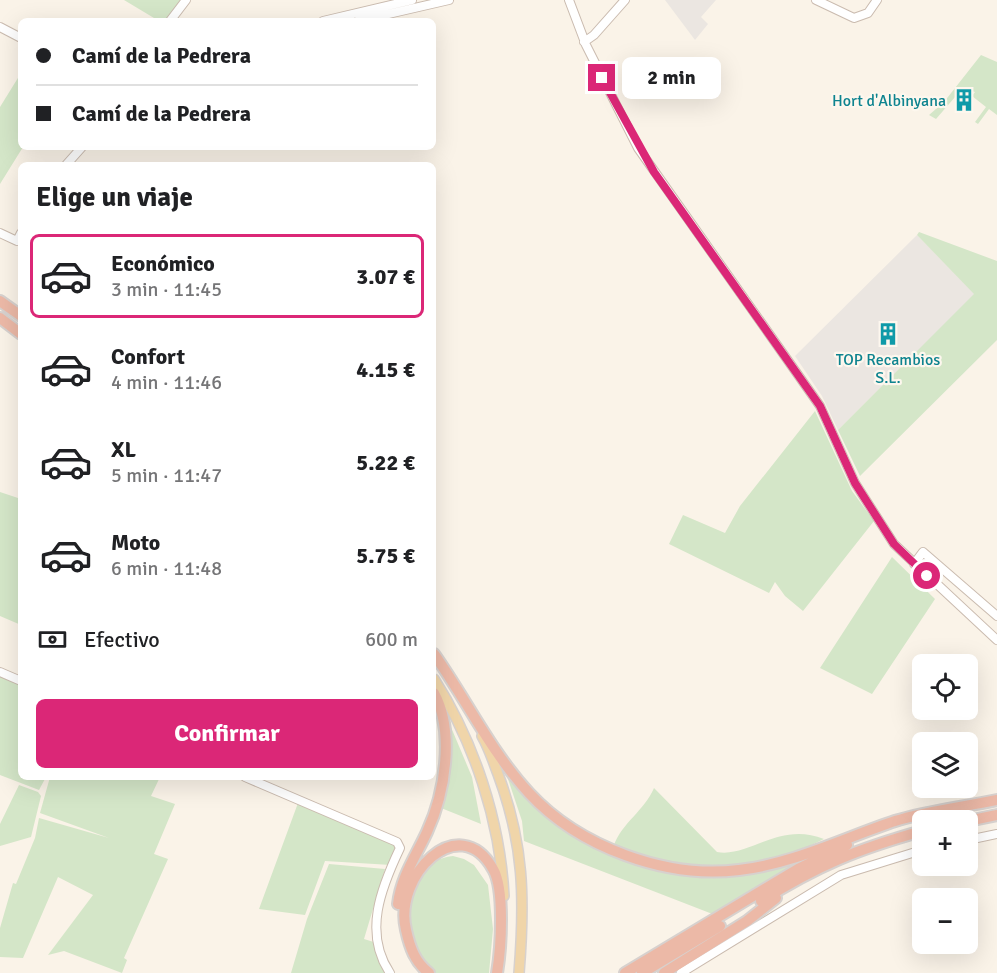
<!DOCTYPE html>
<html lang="es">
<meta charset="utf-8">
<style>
:root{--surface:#fff;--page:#f2f2f2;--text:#202124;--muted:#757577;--line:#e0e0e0;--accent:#db2777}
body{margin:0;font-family:Signika,sans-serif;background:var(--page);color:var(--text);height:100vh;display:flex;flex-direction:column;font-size:22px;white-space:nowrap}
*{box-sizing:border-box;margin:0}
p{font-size:20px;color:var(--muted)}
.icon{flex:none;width:33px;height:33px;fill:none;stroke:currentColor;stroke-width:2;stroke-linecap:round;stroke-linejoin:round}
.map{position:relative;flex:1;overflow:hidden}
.sheet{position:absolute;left:18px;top:162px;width:418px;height:618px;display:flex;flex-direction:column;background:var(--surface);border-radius:9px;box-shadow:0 6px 24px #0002}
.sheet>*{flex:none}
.top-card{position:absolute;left:18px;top:18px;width:418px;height:132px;border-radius:9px;box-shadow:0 6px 24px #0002;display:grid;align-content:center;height:132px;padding:0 18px;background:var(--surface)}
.fabs{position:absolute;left:912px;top:654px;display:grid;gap:12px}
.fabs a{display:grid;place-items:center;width:66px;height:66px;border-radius:9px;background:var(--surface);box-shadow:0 6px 24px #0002;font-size:30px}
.end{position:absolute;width:27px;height:27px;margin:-14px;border:8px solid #db2777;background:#fff;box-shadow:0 0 0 3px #fff}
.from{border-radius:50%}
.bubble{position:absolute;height:42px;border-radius:9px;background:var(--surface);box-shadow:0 6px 24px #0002;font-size:20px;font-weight:800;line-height:42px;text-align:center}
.top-card b{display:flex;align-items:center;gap:21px;height:57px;font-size:22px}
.top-card b+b{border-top:2px solid var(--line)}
.top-card i{width:15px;height:15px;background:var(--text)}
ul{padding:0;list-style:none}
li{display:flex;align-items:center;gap:18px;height:84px;margin:0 12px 9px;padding:0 6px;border:3px solid transparent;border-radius:9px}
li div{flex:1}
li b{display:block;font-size:22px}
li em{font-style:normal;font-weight:800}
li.active{border-color:var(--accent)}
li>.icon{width:54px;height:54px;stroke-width:1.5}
h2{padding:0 18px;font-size:27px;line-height:72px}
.pay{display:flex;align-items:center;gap:15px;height:66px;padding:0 18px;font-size:22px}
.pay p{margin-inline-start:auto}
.primary-button{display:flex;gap:12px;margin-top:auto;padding:12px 18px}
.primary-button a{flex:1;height:69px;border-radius:9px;background:var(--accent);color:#fff;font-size:24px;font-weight:800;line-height:69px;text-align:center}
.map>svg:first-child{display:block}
.industrial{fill:#ebe6e1}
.green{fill:#d4e6c8}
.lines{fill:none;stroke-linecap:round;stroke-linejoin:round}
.minor-casing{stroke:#cabbaf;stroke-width:10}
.major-casing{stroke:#d7d1ce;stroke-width:12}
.highway-casing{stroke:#d7d1ce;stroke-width:14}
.minor{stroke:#fff;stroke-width:8}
.major{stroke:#f0d5a9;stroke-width:9}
.highway{stroke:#ecb9a7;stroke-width:10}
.route{stroke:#db2777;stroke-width:8}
.labels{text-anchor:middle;stroke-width:4.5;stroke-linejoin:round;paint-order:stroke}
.culture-label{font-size:16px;fill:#0d838f;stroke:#fdf7ee;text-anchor:end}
</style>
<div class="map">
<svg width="997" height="973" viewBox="0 0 997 973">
<rect width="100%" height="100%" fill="#faf3e8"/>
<path class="industrial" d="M665,0H716L701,17L708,24L695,40Z
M917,235L975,294L838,430L822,396L795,356Z"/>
<path class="green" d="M124,0H184L168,21H159Z
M981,55L997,62V115L989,109L978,124L975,122L986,107L972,96L975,92L972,91L969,94L962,89L936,119L929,115L944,102Z
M21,73L23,147L0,184V107Z
M919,232L997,261V340L860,476L838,430L974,294L917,235Z
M815,411L852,491L874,521L803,611L785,596L775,582L769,593L669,544L683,515L725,533L740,506Z
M0,492L21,499V625L0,616Z
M892,557L935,599L872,694L820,668Z
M0,675L21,685V777H46L39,790L0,775Z
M445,713L472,777L481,824L441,808L450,771Z
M505,770L540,807L645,865L773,868L807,860L715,915L524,841L522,821Z
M50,777H160L151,796L175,804L154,854L168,859L124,958L127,960L122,973L64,951L48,955L93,895L58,877L23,958L0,957V928L13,883L16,884L35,838L39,818L109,838L40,813Z
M19,785L38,792L41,796L31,837L0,846V824Z
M654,788L717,852C749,858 779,821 824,839C757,874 683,873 614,845C622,823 644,811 654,788Z
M298,803L402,845L391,865L325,861L305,915L259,909Z
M453,856L464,859L474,865L488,885L493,929L489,973H436C432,969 426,965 422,961C398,928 406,860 453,856Z
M329,864L385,869L364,939L380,944L392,973H291L307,919Z"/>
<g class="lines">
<g class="minor-casing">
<path id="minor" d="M569,0L586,45L638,148L820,406L855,483L894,544L997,640
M816,0L854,18L868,13L877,0
M170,21L186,0
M323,21L412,0
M358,21L449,0
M0,27L21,38
M584,42L594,35L625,0
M66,165L82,147
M0,233L17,241L21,233
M914,564L923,552L997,616
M0,672L21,681
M245,777L397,842L400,848C381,888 363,933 390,973
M968,840L997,834
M681,973L841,875L922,850"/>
</g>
<g class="major-casing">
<path id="major" d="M434,679C474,742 500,820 504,896
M482,736C489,748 493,761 498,774C524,844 525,899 519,973"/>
</g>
<g class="highway-casing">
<path id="highway" d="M0,301L21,316
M0,318L21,334
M434,654C466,699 491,752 529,793C579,847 666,879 739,870C793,864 844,838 895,821C927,811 963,807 997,800
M968,821L997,815
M761,901C818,865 858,849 922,831
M398,904C401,877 416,856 427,832C445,793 455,732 434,693
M429,973C415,962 410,948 406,930C393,876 459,809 493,869C505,889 501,949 497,973
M625,973L798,869L847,845
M642,973L720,926
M664,973L747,921L776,898"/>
</g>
<use href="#minor" class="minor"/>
<use href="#major" class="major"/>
<use href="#highway" class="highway"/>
</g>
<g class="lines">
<path class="route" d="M602,78L654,172L820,406L855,483L894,544L927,576"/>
</g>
<defs>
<g id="building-bare" transform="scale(1.8)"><path d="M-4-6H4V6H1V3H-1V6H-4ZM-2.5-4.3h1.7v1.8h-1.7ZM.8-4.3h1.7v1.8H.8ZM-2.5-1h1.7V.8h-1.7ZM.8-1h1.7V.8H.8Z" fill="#0f9aa8" stroke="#fdf7ee" stroke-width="2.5" paint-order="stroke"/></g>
</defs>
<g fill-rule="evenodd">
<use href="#building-bare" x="964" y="100"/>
<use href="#building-bare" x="888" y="334"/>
</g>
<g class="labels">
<g class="culture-label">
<text x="946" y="106">Hort d'Albinyana</text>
<text x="888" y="365" text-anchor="middle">TOP Recambios<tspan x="888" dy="18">S.L.</tspan></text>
</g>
</g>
</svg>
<div class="fabs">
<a><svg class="icon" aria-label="locate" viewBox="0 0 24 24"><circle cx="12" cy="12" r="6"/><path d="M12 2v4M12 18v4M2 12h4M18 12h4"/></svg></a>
<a><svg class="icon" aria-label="layers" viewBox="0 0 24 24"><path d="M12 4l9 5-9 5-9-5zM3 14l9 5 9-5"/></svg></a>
<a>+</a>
<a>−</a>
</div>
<i class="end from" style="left:927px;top:576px"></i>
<i class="end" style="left:602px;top:78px"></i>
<div class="bubble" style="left:622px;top:57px;width:99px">2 min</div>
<div class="top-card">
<b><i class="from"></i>Camí de la Pedrera</b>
<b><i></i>Camí de la Pedrera</b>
</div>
<section class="sheet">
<h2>Elige un viaje</h2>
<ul>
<li class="active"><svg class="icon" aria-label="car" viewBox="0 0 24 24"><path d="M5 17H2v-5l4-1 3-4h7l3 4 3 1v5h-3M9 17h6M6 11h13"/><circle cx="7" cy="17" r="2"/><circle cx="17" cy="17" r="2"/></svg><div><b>Económico</b><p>3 min · 11:45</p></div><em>3.07 €</em></li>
<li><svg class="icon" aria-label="car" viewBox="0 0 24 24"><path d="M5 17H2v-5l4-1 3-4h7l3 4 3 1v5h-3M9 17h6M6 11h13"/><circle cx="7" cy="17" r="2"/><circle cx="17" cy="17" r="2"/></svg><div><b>Confort</b><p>4 min · 11:46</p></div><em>4.15 €</em></li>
<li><svg class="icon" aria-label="car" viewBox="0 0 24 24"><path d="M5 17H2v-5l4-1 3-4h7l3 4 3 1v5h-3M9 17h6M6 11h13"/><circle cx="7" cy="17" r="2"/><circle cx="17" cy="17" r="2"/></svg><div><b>XL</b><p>5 min · 11:47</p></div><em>5.22 €</em></li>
<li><svg class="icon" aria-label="car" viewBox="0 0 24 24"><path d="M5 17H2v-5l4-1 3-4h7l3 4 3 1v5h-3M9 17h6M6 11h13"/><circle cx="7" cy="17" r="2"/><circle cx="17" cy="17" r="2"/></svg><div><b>Moto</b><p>6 min · 11:48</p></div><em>5.75 €</em></li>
</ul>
<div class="pay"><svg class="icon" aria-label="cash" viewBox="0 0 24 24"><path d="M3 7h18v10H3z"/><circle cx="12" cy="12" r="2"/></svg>Efectivo<p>600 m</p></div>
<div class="primary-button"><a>Confirmar</a></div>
</section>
</div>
